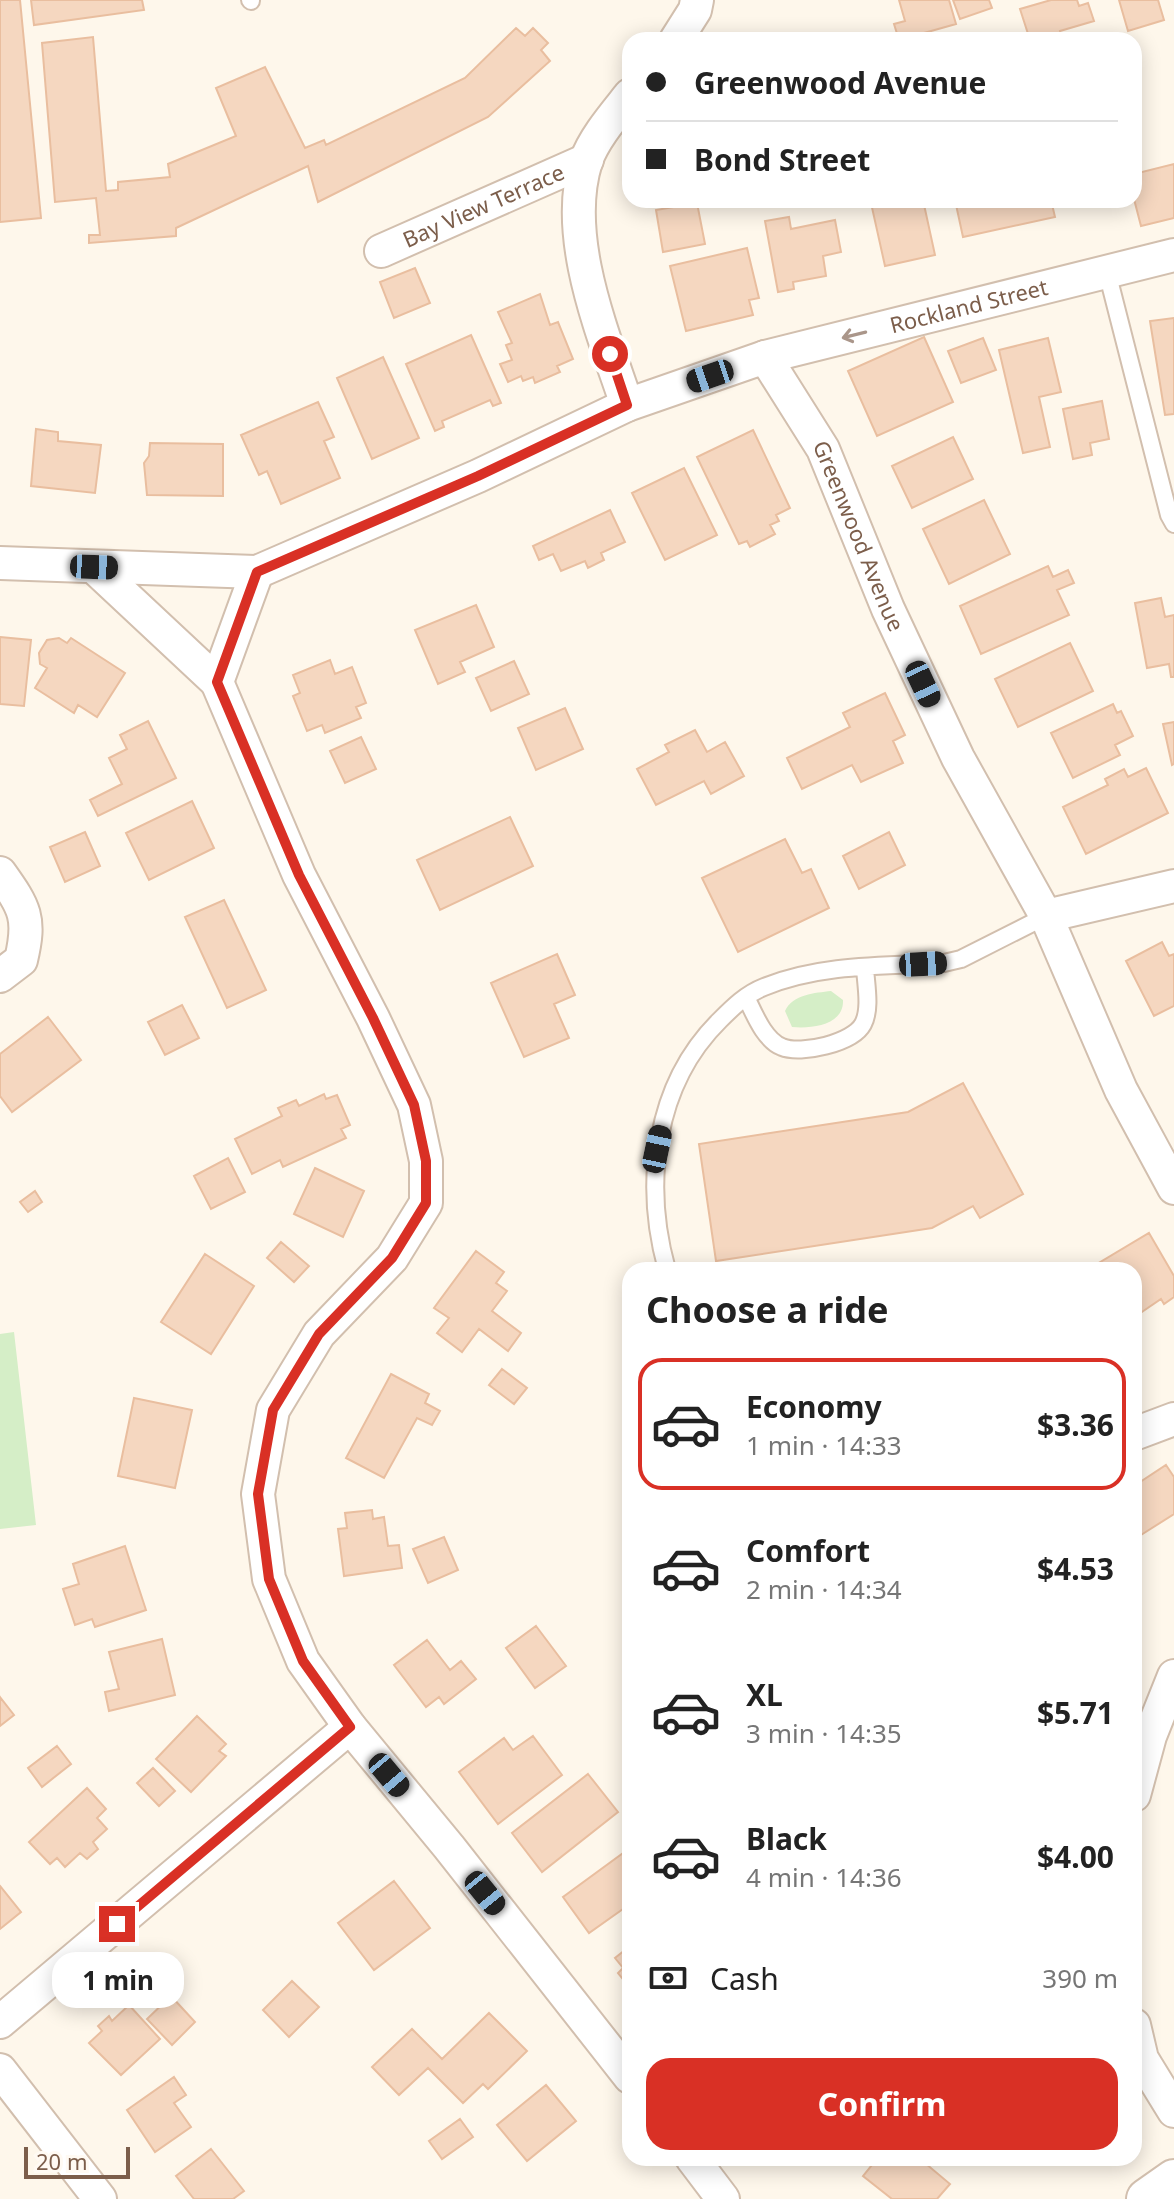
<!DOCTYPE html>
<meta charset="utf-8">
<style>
:root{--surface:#fff;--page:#f6f6f6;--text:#222;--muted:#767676;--line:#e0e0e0;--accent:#d93025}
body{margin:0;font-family:"Noto Sans",sans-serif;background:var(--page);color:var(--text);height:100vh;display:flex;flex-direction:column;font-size:30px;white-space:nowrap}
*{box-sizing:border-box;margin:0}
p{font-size:26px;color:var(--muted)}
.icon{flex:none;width:44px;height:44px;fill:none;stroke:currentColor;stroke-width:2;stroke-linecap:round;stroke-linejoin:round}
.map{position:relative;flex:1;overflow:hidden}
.panel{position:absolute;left:622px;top:1262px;width:520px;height:904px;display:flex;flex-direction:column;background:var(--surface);border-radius:24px;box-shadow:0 4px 20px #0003}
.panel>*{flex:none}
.banner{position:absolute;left:622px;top:32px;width:520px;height:176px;border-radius:24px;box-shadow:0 4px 20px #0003;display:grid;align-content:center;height:176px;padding:0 24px;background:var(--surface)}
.scale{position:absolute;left:24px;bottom:20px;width:106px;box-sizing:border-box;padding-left:8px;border:4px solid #7c5e4b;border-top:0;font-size:22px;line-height:28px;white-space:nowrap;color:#7c5e4b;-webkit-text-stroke:6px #fffaf3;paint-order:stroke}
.end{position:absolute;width:36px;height:36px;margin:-18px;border:10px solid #d93025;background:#fff;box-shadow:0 0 0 4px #fff}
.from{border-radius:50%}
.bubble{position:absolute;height:56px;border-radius:24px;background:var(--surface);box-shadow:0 4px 20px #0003;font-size:26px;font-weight:700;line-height:56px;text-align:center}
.car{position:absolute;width:24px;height:48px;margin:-24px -12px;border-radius:10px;box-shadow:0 0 6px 2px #0007;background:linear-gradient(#222 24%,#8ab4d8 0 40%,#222 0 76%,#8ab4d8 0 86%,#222 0)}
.banner b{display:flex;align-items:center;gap:28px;height:76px;font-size:30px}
.banner b+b{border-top:2px solid var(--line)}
.banner i{width:20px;height:20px;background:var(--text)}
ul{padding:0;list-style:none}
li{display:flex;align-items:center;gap:24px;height:132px;margin:0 16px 12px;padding:0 8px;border:4px solid transparent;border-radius:24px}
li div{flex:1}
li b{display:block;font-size:30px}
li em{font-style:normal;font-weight:700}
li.on{border-color:var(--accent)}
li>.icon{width:72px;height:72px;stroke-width:1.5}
h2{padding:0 24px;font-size:36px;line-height:96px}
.pay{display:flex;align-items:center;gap:20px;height:88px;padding:0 24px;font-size:30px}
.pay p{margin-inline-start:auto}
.cta{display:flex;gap:16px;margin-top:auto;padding:16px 24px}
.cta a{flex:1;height:92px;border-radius:24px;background:var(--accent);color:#fff;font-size:32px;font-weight:700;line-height:92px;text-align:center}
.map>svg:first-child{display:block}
.green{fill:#d5eec7}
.building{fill:#f5d7c0;stroke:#e9be9f;stroke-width:2}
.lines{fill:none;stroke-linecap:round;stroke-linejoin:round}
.service-casing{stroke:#d2bfae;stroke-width:20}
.minor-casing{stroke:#d2bfae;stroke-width:36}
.tertiary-casing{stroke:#d2bfae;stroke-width:44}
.service{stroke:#fff;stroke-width:16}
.minor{stroke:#fff;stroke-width:32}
.tertiary{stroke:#fff;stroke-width:40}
.oneway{stroke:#aa968a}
.route{stroke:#d93025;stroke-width:10}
.labels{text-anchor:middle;stroke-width:6;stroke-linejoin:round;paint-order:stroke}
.street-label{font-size:22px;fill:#7c5e4b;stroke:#fffaf3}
</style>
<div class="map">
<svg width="1174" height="2199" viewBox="0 0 1174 2199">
<rect width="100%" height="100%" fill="#fef7eb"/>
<path class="green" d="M831,991L843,1000C844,1025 812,1029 792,1027L785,1011C793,994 815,993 831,991Z
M14,1332L36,1525L0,1529V1334Z"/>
<path class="building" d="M0,0H20L41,218L0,222Z
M31,0H142L144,10L34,25Z
M899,0H949L956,24L899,40L894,24L905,21Z
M953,0H989L992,8L960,19Z
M1051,0H1077L1079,6L1088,3L1094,21L1060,31L1063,40H1030L1020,9Z
M1119,0H1158L1164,20L1128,31Z
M516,28L525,36L533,28L548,43L541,50L550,61L488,117L318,202L308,166L176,228V236L89,243V235H100L96,198L55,202L42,43L93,37L106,191L118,190V182L170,177L168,164L236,136L216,88L265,67L305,148L324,140L326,145L465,78Z
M1174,164V218L1141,226L1134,199V174Z
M884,200H923L935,255L885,266L871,203Z
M955,200H1051L1055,217L963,237Z
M697,203L705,244L663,252L656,210Z
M789,217L791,229L835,220L841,252L823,256L826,276L793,282L794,289L778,292L765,221Z
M747,248L759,298L749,300L753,315L686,331L670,266Z
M415,268L430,303L394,318L380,282Z
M540,294L550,325L558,322L573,359L557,366L560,372L535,383L533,377L523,381L521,376L508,382L500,364L512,360L506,345L512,343L498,312Z
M1174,318V414L1165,415L1150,321Z
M471,335L501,403L493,406L490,400L442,421L444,427L435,431L406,364Z
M924,337L953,402L877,436L848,371Z
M983,338L996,370L961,383L948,351Z
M1048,338L1061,392L1039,397L1050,447L1023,453L999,350Z
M383,357L419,438L372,459L337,378Z
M1102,401L1109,439L1090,443L1092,455L1073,459L1063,409Z
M318,402L334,437L324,441L340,478L281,504L267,471L259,475L241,435Z
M36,429L58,432V441L101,445L95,493L31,486Z
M753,430L790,508L776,515L779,521L770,525L775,534L750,547L747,541L739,544L697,457Z
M953,437L973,479L912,508L892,466Z
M150,443L223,444V496L147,495L144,463L149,456Z
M684,468L717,535L665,560L632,493Z
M984,500L1010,554L949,584L923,529Z
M610,510L625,542L601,553L604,560L588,568L585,561L561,571L553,554L539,560L533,546Z
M1048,566L1053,577L1068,570L1074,583L1057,590L1069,615L981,654L960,606Z
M1161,598L1165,617L1174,615V677H1171L1169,664L1147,668L1135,603Z
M476,605L494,647L460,662L465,672L438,684L415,630Z
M0,637L31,640L24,706L0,704Z
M59,638L67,643L71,638L125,673L97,717L78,705L74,713L35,688L47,668L40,664L39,653L47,640Z
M1070,643L1093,691L1018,727L995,679Z
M330,660L335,674L352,667L366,703L356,707L361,718L325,733L322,725L307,731L293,696L300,693L293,675Z
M514,661L529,694L491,711L476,678Z
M885,693L905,735L893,741L903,763L861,782L852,765L802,789L787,758L850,727L843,713Z
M1113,704L1117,713L1121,711L1133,736L1115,745L1120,755L1073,778L1051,733Z
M565,708L583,749L536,770L518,728Z
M148,721L176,778L98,816L90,800L122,784L109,758L127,749L120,735Z
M1174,722V764L1172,765L1163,724Z
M695,730L707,752L725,742L744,776L711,794L704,781L656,805L637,769L669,752L665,745Z
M361,737L376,769L345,783L330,751Z
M1146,768L1168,813L1086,854L1063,807L1108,785L1105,779L1124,769L1128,777Z
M192,801L214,848L149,880L126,833Z
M510,817L533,866L440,910L417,860Z
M85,832L100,866L65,882L50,847Z
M889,832L905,865L859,889L843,856Z
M785,839L802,873L811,869L829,908L738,952L702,878Z
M224,900L266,990L227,1008L185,917Z
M1162,942L1169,956L1174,954V1006L1154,1016L1126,961Z
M557,954L575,995L554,1004L569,1038L524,1057L491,983Z
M182,1005L199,1038L165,1055L148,1022Z
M48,1017L81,1060L12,1112L0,1096V1054Z
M963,1083L1023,1194L980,1218L973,1206L932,1228L716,1261L699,1144L908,1112Z
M324,1094L326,1099L337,1095L350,1125L341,1129L346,1138L283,1167L280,1160L252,1174L235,1139L282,1116L278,1108L296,1100L299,1106Z
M228,1158L245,1192L211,1209L194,1176Z
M315,1168L364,1191L343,1237L294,1214Z
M35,1191L42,1202L28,1212L20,1202Z
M1149,1233L1174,1276V1297L1164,1304L1161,1299L1136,1316L1134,1270H1087Z
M281,1242L309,1266L294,1282L267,1258Z
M476,1251L504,1272L496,1283L507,1291L492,1311L521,1333L508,1351L479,1329L462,1352L437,1333L449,1318L434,1308Z
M205,1254L254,1286L211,1354L161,1322Z
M502,1369L527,1388L514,1404L489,1385Z
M391,1374L429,1394L425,1403L440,1411L432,1425L417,1418L384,1478L346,1458Z
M134,1398L192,1410L175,1488L118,1476Z
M1166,1465L1174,1477V1514L1141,1535L1134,1525V1486Z
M372,1510L373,1519L384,1517L388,1546L399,1545L402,1568L344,1576L338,1529L347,1528L345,1513Z
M444,1537L458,1570L428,1583L413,1549Z
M125,1546L146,1610L95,1627L92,1619L75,1625L63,1589L79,1584L73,1564Z
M536,1626L566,1666L535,1688L506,1648Z
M162,1639L175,1695L109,1711L105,1692L119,1689L109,1652Z
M427,1640L450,1670L461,1661L476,1679L444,1704L439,1697L426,1707L394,1665Z
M0,1697L14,1715L0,1726Z
M197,1716L226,1744L219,1751L226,1756L191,1792L156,1759Z
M533,1736L562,1775L498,1824L459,1772L504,1738L513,1750Z
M57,1746L71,1764L42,1787L28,1768Z
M153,1768L175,1791L159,1806L137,1783Z
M588,1774L618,1812L542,1872L512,1833Z
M87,1788L106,1809L97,1818L107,1829L93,1842L98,1849L87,1859L80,1853L65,1867L57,1858L50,1864L29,1842Z
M630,1848V1904L589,1933L563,1897Z
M394,1881L430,1928L374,1970L338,1923Z
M0,1886L21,1912L0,1929Z
M630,1946V1988L618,1973L623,1968L615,1958Z
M292,1981L319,2007L289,2037L263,2010Z
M171,1996L195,2022L172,2045L147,2019Z
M129,2005L160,2039L121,2075L89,2043L102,2031L98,2026L109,2016L112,2021Z
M489,2013L527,2051L488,2089L483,2084L463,2103L428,2068L399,2095L372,2067L412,2029L442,2059Z
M174,2077L186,2095L174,2103L191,2127L155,2152L127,2110Z
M546,2085L576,2121L527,2161L497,2125Z
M460,2119L473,2137L442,2159L429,2141Z
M211,2149L244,2191L233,2199H194L176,2176Z
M863,2158H919L950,2184L937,2199H892L863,2176L872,2165Z"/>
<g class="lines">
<g class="service-casing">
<path id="service" d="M250,0L251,1
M1107,272L1169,515L1174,524
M746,997C754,1013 764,1040 782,1047C801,1055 853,1043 863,1024C871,1009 866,985 865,968
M667,1270C643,1184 654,1085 720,1020C733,1007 746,994 764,987C820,964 884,966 944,963L961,959L1046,916"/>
</g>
<g class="minor-casing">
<g id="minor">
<path d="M676,40L695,10L697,0"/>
<path id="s1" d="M630,95C615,114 594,138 586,161C562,237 603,333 627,405L765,357L823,449L888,609L958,758L1046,916L1121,1090L1174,1188"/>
<path id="s2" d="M381,251L587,160"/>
<path id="s3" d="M765,357L1174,255"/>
<path d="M0,563L257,572L478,476L627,405"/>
<path d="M94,567L217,682L257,572"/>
<path d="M217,682L299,875L373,1018L414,1105L426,1161V1203L392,1258L319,1334L273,1410L258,1494L269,1579L303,1661L350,1727L449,1847L630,2077"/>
<path d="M0,873C25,908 31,918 21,960L0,976"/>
<path d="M1046,916L1174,886"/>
<path d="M1134,1434L1174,1419"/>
<path d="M1134,1795L1150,1736L1174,1676"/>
<path d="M0,2022L350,1727"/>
<path d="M1134,2025L1142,2059L1174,2111"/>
<path d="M0,2070L100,2199"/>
<path d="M692,2158L723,2199"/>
</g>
</g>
<g class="tertiary-casing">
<path id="tertiary" d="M1147,2199L1174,2180"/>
</g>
<use href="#service" class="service"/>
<use href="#minor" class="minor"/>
<use href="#tertiary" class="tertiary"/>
</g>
<defs><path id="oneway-shaft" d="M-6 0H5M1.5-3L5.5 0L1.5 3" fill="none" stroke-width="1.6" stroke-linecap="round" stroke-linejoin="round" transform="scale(2)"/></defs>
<use class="oneway" href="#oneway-shaft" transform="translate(854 335) rotate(166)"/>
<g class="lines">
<path class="route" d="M117,1924L350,1727L303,1661L269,1579L258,1494L273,1410L319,1334L392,1258L426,1203V1161L414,1105L373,1018L299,875L217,682L257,572L478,476L627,405L610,354"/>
</g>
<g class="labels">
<g class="street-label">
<text dy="8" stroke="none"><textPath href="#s2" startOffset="112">Bay View Terrace</textPath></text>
<text dy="8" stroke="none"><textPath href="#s3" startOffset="210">Rockland Street</textPath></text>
<text dy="8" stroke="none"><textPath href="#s1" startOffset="680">Greenwood Avenue</textPath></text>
</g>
</g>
</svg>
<div class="scale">20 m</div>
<i class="end from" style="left:610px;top:354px"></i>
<i class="end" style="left:117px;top:1924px"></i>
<div class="bubble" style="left:52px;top:1952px;width:132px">1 min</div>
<i class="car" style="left:710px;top:376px;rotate:251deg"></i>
<i class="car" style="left:94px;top:567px;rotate:92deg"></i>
<i class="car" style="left:923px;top:684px;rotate:155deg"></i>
<i class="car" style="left:923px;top:964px;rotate:87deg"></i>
<i class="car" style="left:657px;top:1149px;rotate:12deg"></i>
<i class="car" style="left:389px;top:1775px;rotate:140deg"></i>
<i class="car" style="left:485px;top:1893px;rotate:141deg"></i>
<div class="banner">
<b><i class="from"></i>Greenwood Avenue</b>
<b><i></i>Bond Street</b>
</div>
<section class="panel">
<h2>Choose a ride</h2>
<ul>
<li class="on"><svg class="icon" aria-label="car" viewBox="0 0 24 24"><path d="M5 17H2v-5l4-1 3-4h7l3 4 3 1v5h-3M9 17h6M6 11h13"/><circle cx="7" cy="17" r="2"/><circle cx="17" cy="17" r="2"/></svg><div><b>Economy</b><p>1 min · 14:33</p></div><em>$3.36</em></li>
<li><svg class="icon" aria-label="car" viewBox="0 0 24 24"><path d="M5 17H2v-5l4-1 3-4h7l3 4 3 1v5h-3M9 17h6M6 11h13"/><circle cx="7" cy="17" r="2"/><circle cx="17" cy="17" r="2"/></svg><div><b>Comfort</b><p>2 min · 14:34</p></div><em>$4.53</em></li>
<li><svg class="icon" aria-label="car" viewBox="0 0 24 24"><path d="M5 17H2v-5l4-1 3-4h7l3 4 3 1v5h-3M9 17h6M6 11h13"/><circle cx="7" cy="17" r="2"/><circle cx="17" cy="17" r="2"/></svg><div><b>XL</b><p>3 min · 14:35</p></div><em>$5.71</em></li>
<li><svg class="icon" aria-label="car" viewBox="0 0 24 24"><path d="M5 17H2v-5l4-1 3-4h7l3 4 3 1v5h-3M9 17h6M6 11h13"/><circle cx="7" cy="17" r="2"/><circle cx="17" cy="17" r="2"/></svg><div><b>Black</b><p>4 min · 14:36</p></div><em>$4.00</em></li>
</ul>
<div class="pay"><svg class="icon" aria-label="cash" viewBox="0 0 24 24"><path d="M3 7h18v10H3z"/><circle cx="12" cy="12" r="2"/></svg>Cash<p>390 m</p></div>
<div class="cta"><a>Confirm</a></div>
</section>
</div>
